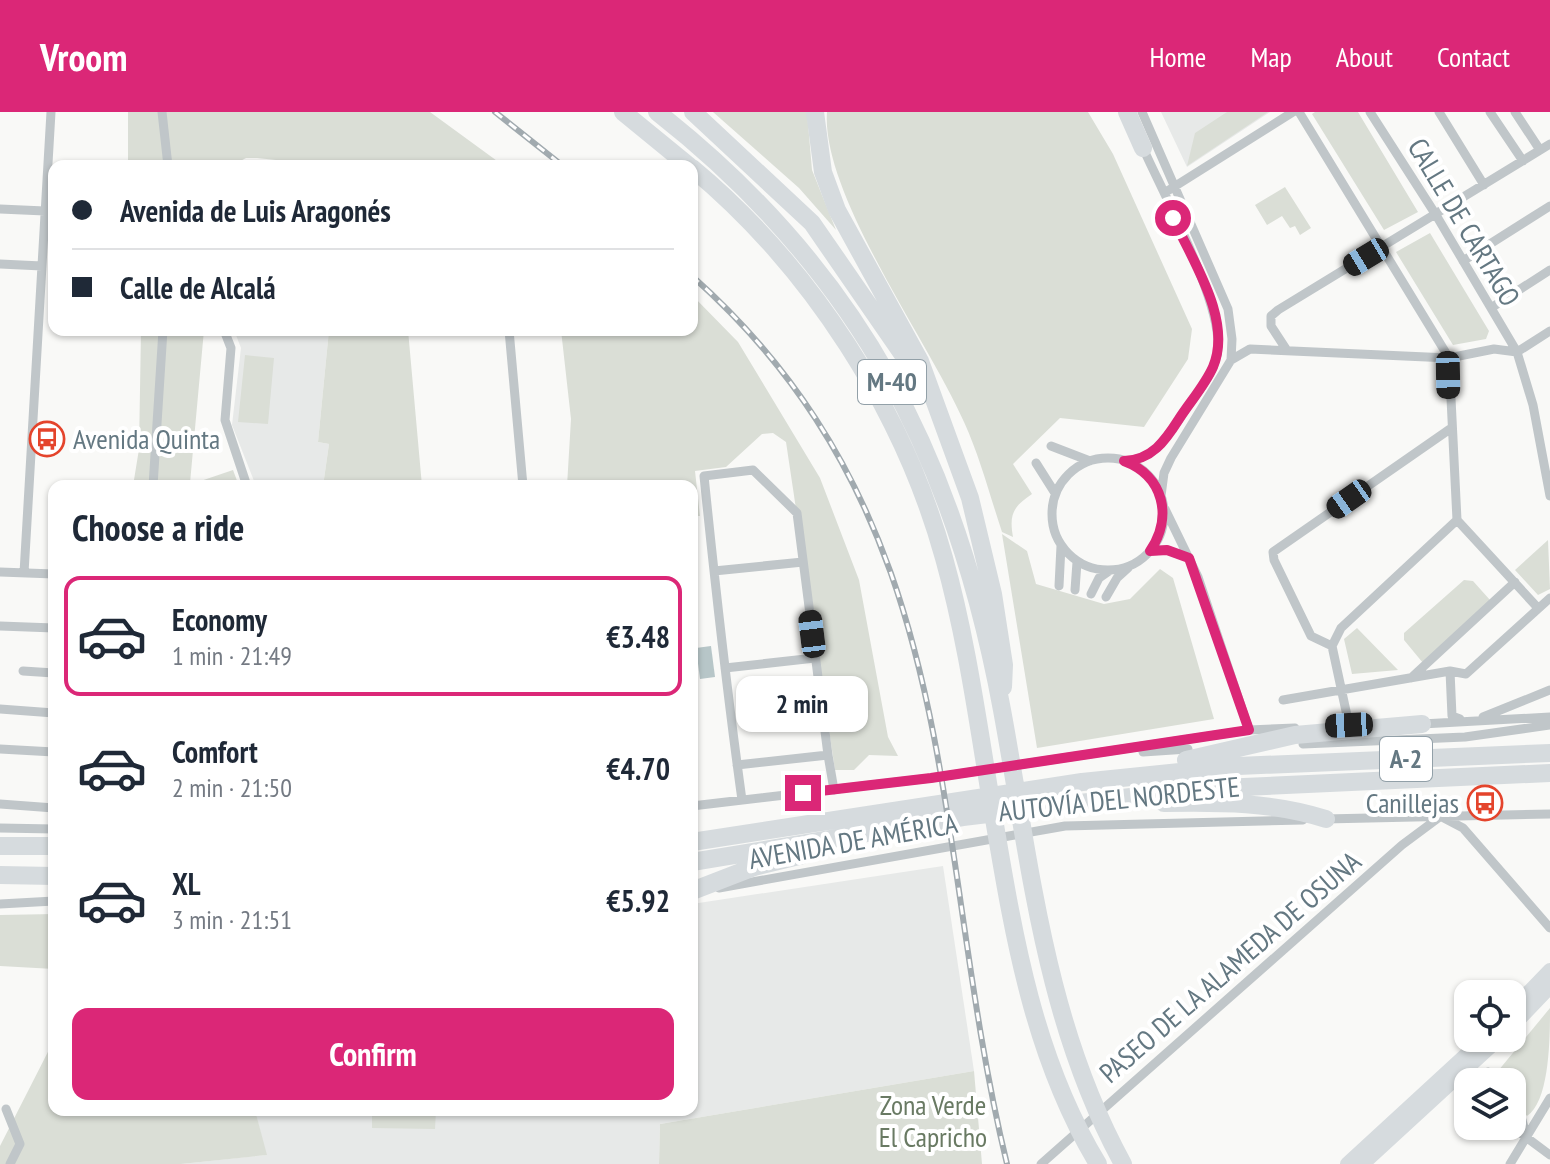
<!DOCTYPE html>
<meta charset="utf-8">
<style>
:root{--surface:#fff;--page:#f2f2f3;--text:#1f2937;--muted:#747a83;--line:#e0e1e3;--accent:#db2777}
body{margin:0;font-family:"PT Sans Narrow",sans-serif;background:var(--page);color:var(--text);height:100vh;display:flex;flex-direction:column;font-size:30px;white-space:nowrap}
*{box-sizing:border-box;margin:0}
p{font-size:26px;color:var(--muted)}
.icon{flex:none;width:44px;height:44px;fill:none;stroke:currentColor;stroke-width:2;stroke-linecap:round;stroke-linejoin:round}
.map{position:relative;flex:1;overflow:hidden}
.sheet{position:absolute;left:48px;top:368px;width:650px;height:636px;display:flex;flex-direction:column;background:var(--surface);border-radius:16px;box-shadow:0 2px 6px #0004}
.sheet>*{flex:none}
.guide{position:absolute;left:48px;top:48px;width:650px;height:176px;border-radius:16px;box-shadow:0 2px 6px #0004;display:grid;align-content:center;height:176px;padding:0 24px;background:var(--surface)}
.buttons{position:absolute;left:1454px;top:868px;display:grid;gap:16px}
.buttons a{display:grid;place-items:center;width:72px;height:72px;border-radius:16px;background:var(--surface);box-shadow:0 2px 6px #0004;font-size:40px}
.end{position:absolute;width:36px;height:36px;margin:-18px;border:10px solid #db2777;background:#fff;box-shadow:0 0 0 4px #fff}
.from{border-radius:50%}
.bubble{position:absolute;height:56px;border-radius:16px;background:var(--surface);box-shadow:0 2px 6px #0004;font-size:26px;font-weight:800;line-height:56px;text-align:center}
.car{position:absolute;width:24px;height:48px;margin:-24px -12px;border-radius:10px;box-shadow:0 0 6px 2px #0007;background:linear-gradient(#222 24%,#8ab4d8 0 40%,#222 0 76%,#8ab4d8 0 86%,#222 0)}
.guide b{display:flex;align-items:center;gap:28px;height:76px;font-size:30px}
.guide b+b{border-top:2px solid var(--line)}
.guide i{width:20px;height:20px;background:var(--text)}
ul{padding:0;list-style:none}
li{display:flex;align-items:center;gap:24px;height:120px;margin:0 16px 12px;padding:0 8px;border:4px solid transparent;border-radius:16px}
li div{flex:1}
li b{display:block;font-size:30px}
li em{font-style:normal;font-weight:800}
li.active{border-color:var(--accent)}
li>.icon{width:72px;height:72px;stroke-width:1.5}
h2{padding:0 24px;font-size:36px;line-height:96px}
.cta{display:flex;gap:16px;margin-top:auto;padding:16px 24px}
.cta a{flex:1;height:92px;border-radius:16px;background:var(--accent);color:#fff;font-size:32px;font-weight:800;line-height:92px;text-align:center}
header{display:flex;align-items:center;gap:48px;box-sizing:border-box;height:112px;padding:0 40px;background:var(--accent);color:#fff}
header strong{font-size:38px}
nav{display:flex;gap:44px;margin-inline-start:auto;font-size:28px}
.map>svg:first-child{display:block}
.built{fill:#e7e9e8}
.green{fill:#daded6}
.water{fill:#b7c6c8}
.lines{fill:none;stroke-linecap:round;stroke-linejoin:round}
.street{stroke:#c0c6c9;stroke-width:9}
.secondary{stroke:#d6dbde;stroke-width:14}
.highway{stroke:#d6dbde;stroke-width:18}
.rail-casing{stroke:#a1aaaf;stroke-width:6}
.rail{stroke:#fff;stroke-width:3;stroke-dasharray:9;stroke-linecap:butt}
.route{stroke:#db2777;stroke-width:10}
.labels{text-anchor:middle;stroke-width:8;stroke-linejoin:round;paint-order:stroke}
.shield{fill:#fff;stroke:#92a0a8;stroke-width:2}
.shield-label{font-size:26px;font-weight:bold;fill:#647882}
.street-label{font-size:28px;fill:#647882;stroke:#fff}
.poi-label{font-size:28px;fill:#647882;stroke:#fff;text-anchor:start}
.park-label{font-size:28px;fill:#697a63;stroke:#fff}
</style>
<header>
<strong>Vroom</strong>
<nav><a>Home</a><a>Map</a><a>About</a><a>Contact</a></nav>
</header>
<div class="map">
<svg width="1550" height="1052" viewBox="0 0 1550 1052">
<rect width="100%" height="100%" fill="#f9f9f7"/>
<path class="built" d="M1161,0H1270L1187,55Z
M234,218H329L318,330L329,332L323,374H256L232,313L241,236Z
M943,754L974,959L660,1012L659,1052H181L266,1043L255,998H692V792Z"/>
<path class="green" d="M128,0H430L504,54H333L257,46H246L231,54H131L128,53Z
M713,0H807L812,58L836,118L799,76Z
M827,0H1088L1113,42L1192,217L1188,247L1144,315L1060,306L1013,352L1032,382C1013,395 1009,402 1013,425L1002,420C990,384 980,345 964,310C929,230 821,82 827,0Z
M1227,0H1268L1187,54L1195,21Z
M1315,0H1358L1418,100L1384,118L1312,2Z
M1285,75L1311,116L1300,123L1295,114L1290,116L1282,104L1267,113L1255,93Z
M1430,121L1489,219L1486,227L1453,233L1396,140Z
M692,183L738,230L820,366L859,468L888,625L898,644L869,643L854,658H835L786,330L773,321L762,322L726,355L695,359L700,404H692V374H567L571,307L561,218H692Z
M141,218H204L190,371L133,374L139,337Z
M329,218H408L422,374H323L329,332L318,330Z
M245,243L274,246L268,312L238,310Z
M233,358L239,374H186Z
M1002,422L1027,439L1036,472L1104,492L1130,487L1160,457L1173,466L1214,607L1037,636Z
M1548,428L1550,477L1538,483L1515,458Z
M1464,468L1473,469L1490,488L1423,551L1404,528V521Z
M1357,516L1398,558L1352,562L1344,527Z
M54,802V857L0,854V803Z
M1550,896C1550,924 1550,989 1527,1004L1512,987V970H1500L1498,959Z
M54,928V998H255L267,1043L181,1052H0V1034Z
M974,959L982,1052H659L660,1012Z
M372,998H436L435,1017L372,1016Z"/>
<path class="water" d="M711,534L715,565L700,567L696,536Z"/>
<g class="lines">
<path class="street" d="M162,0L168,54
M1142,0L1228,197L1232,227L1231,248L1171,346L1164,361L1161,384
M1299,0L1449,246
M1370,0L1436,103L1517,240L1533,293L1550,384
M1439,0L1484,73
M1490,0L1523,49
M1515,0L1540,38
M1169,78L1293,0
M0,97L45,99
M1463,149L1550,94
M0,152L42,154
M1491,196L1550,158
M224,218L231,236L225,308L247,374
M509,218L523,374
M1286,237L1271,214V204L1278,198L1550,32
M1231,248L1250,237L1449,246L1494,237L1517,240L1550,219
M1051,334L1090,349
M1052 402a56 56 0 1 1 112 0a56 56 0 1 1-112 0Z
M1124,349C1153,348 1165,328 1180,306C1192,287 1212,266 1217,243C1227,199 1163,81 1143,36
M1036,351L1055,381
M153,374L163,218
M1165,397L1198,465L1249,618
M1457,408L1538,496
M1150,439L1167,438L1189,446
M714,459L803,450
M0,460L54,462
M24,461L51,0
M1059,474L1061,434
M1075,478L1077,450
M1091,482L1099,466L1109,459
M1106,485L1117,466L1128,456
M0,514L54,516
M1332,534L1341,516L1457,408L1449,246
M1332,534L1311,524L1274,448L1273,440L1450,317
M1332,534L1349,613
M725,556L815,546
M23,559L54,561
M1411,566L1515,470
M1283,588L1450,559
M0,597L54,601
M1483,605L1550,578
M1460,607L1452,604L1450,559L1466,562L1550,486
M1422,612L1550,605
M1303,632L1465,625L1550,613
M0,637L54,640
M1143,640L1188,637
M828,643L834,678
M737,653L828,643L797,401L753,358L704,364C715,472 727,580 742,688
M0,692L54,696
M692,694L931,666L1249,618L1295,616
M1444,706L1463,716L1550,816
M1325,707L1550,702
M0,716L54,717
M719,776L1065,714L1303,708
M0,792L54,789
M1488,960L1495,970
M1512,994L1522,1008L1527,1027
M6,997L20,1032L10,1052
M1511,1014L1550,1043
M1041,1052L1402,733L1441,704
M1510,1052L1550,986"/>
<path class="secondary" d="M1512,897L1550,858
M1512,915L1550,875
M1347,1052L1484,926
M1363,1052L1500,926"/>
<path class="highway" d="M623,0L689,54
M657,0C860,159 956,348 1002,598C1031,755 1045,910 1123,1052
M693,0L812,111L910,253
M815,0L823,60L837,98L920,249L970,386L993,482L1004,553L1003,575
M1127,0L1143,36
M692,56C811,155 903,298 944,446C967,528 978,612 992,695C1013,819 1032,943 1098,1052
M1186,648L1295,623L1422,612
M1164,691C1220,690 1273,690 1326,707
M692,730L1082,670L1238,654L1550,641
M0,734H54
M692,750L963,705L1198,677L1550,661
M0,763L54,764
M692,779L754,755L803,743"/>
<g class="rail-casing">
<path id="rail" d="M495,0L563,54
M692,164C970,411 928,725 1007,1052"/>
</g>
<use href="#rail" class="rail"/>
</g>
<g class="lines">
<path class="route" d="M803,681L931,666L1249,618L1189,446L1167,438L1150,439C1173,405 1164,364 1124,349C1152,348 1165,329 1179,307C1190,290 1205,273 1213,255C1233,208 1192,148 1173,106"/>
</g>
<defs>
<g id="bus-ring" transform="scale(1.8)"><circle r="9.5" fill="#fff" stroke="#e4442c" stroke-width="1.5"/><path d="M-5-6H5V4H4V6H2V4H-2V6H-4V4H-5ZM-3.5-4V0h7V-4ZM-3.5 1.2v1.5H-2V1.2ZM2 1.2v1.5H3.5V1.2Z" fill="#e4442c"/></g>
</defs>
<g fill-rule="evenodd">
<use href="#bus-ring" x="47" y="327"/>
<use href="#bus-ring" x="1485" y="691"/>
</g>
<g class="labels">
<g class="shield">
<rect x="858" y="248" width="68" height="44" rx="6"/>
<rect x="1380" y="625" width="52" height="44" rx="6"/>
</g>
<g class="shield-label">
<text x="892" y="279">M-40</text>
<text x="1406" y="656">A-2</text>
</g>
<g class="street-label">
<text transform="translate(1464 110) rotate(59)" y="10">CALLE DE CARTAGO</text>
<text transform="translate(1119 687) rotate(-6)" y="10">AUTOVÍA DEL NORDESTE</text>
<text transform="translate(853 729) rotate(-10)" y="10">AVENIDA DE AMÉRICA</text>
<text transform="translate(1230 855) rotate(-41)" y="10">PASEO DE LA ALAMEDA DE OSUNA</text>
</g>
<g class="poi-label">
<text x="73" y="337">Avenida Quinta</text>
<text x="1459" y="701" text-anchor="end">Canillejas</text>
</g>
<g class="park-label">
<text x="933" y="1003">Zona Verde<tspan x="933" dy="32">El Capricho</tspan></text>
</g>
</g>
</svg>
<div class="buttons">
<a><svg class="icon" aria-label="locate" viewBox="0 0 24 24"><circle cx="12" cy="12" r="6"/><path d="M12 2v4M12 18v4M2 12h4M18 12h4"/></svg></a>
<a><svg class="icon" aria-label="layers" viewBox="0 0 24 24"><path d="M12 4l9 5-9 5-9-5zM3 14l9 5 9-5"/></svg></a>
</div>
<i class="end from" style="left:1173px;top:106px"></i>
<i class="end" style="left:803px;top:681px"></i>
<div class="bubble" style="left:736px;top:564px;width:132px">2 min</div>
<i class="car" style="left:1366px;top:145px;rotate:239deg"></i>
<i class="car" style="left:1448px;top:263px;rotate:179deg"></i>
<i class="car" style="left:1349px;top:387px;rotate:235deg"></i>
<i class="car" style="left:812px;top:522px;rotate:353deg"></i>
<i class="car" style="left:1349px;top:613px;rotate:267deg"></i>
<div class="guide">
<b><i class="from"></i>Avenida de Luis Aragonés</b>
<b><i></i>Calle de Alcalá</b>
</div>
<section class="sheet">
<h2>Choose a ride</h2>
<ul>
<li class="active"><svg class="icon" aria-label="car" viewBox="0 0 24 24"><path d="M5 17H2v-5l4-1 3-4h7l3 4 3 1v5h-3M9 17h6M6 11h13"/><circle cx="7" cy="17" r="2"/><circle cx="17" cy="17" r="2"/></svg><div><b>Economy</b><p>1 min · 21:49</p></div><em>€3.48</em></li>
<li><svg class="icon" aria-label="car" viewBox="0 0 24 24"><path d="M5 17H2v-5l4-1 3-4h7l3 4 3 1v5h-3M9 17h6M6 11h13"/><circle cx="7" cy="17" r="2"/><circle cx="17" cy="17" r="2"/></svg><div><b>Comfort</b><p>2 min · 21:50</p></div><em>€4.70</em></li>
<li><svg class="icon" aria-label="car" viewBox="0 0 24 24"><path d="M5 17H2v-5l4-1 3-4h7l3 4 3 1v5h-3M9 17h6M6 11h13"/><circle cx="7" cy="17" r="2"/><circle cx="17" cy="17" r="2"/></svg><div><b>XL</b><p>3 min · 21:51</p></div><em>€5.92</em></li>
</ul>
<div class="cta"><a>Confirm</a></div>
</section>
</div>
